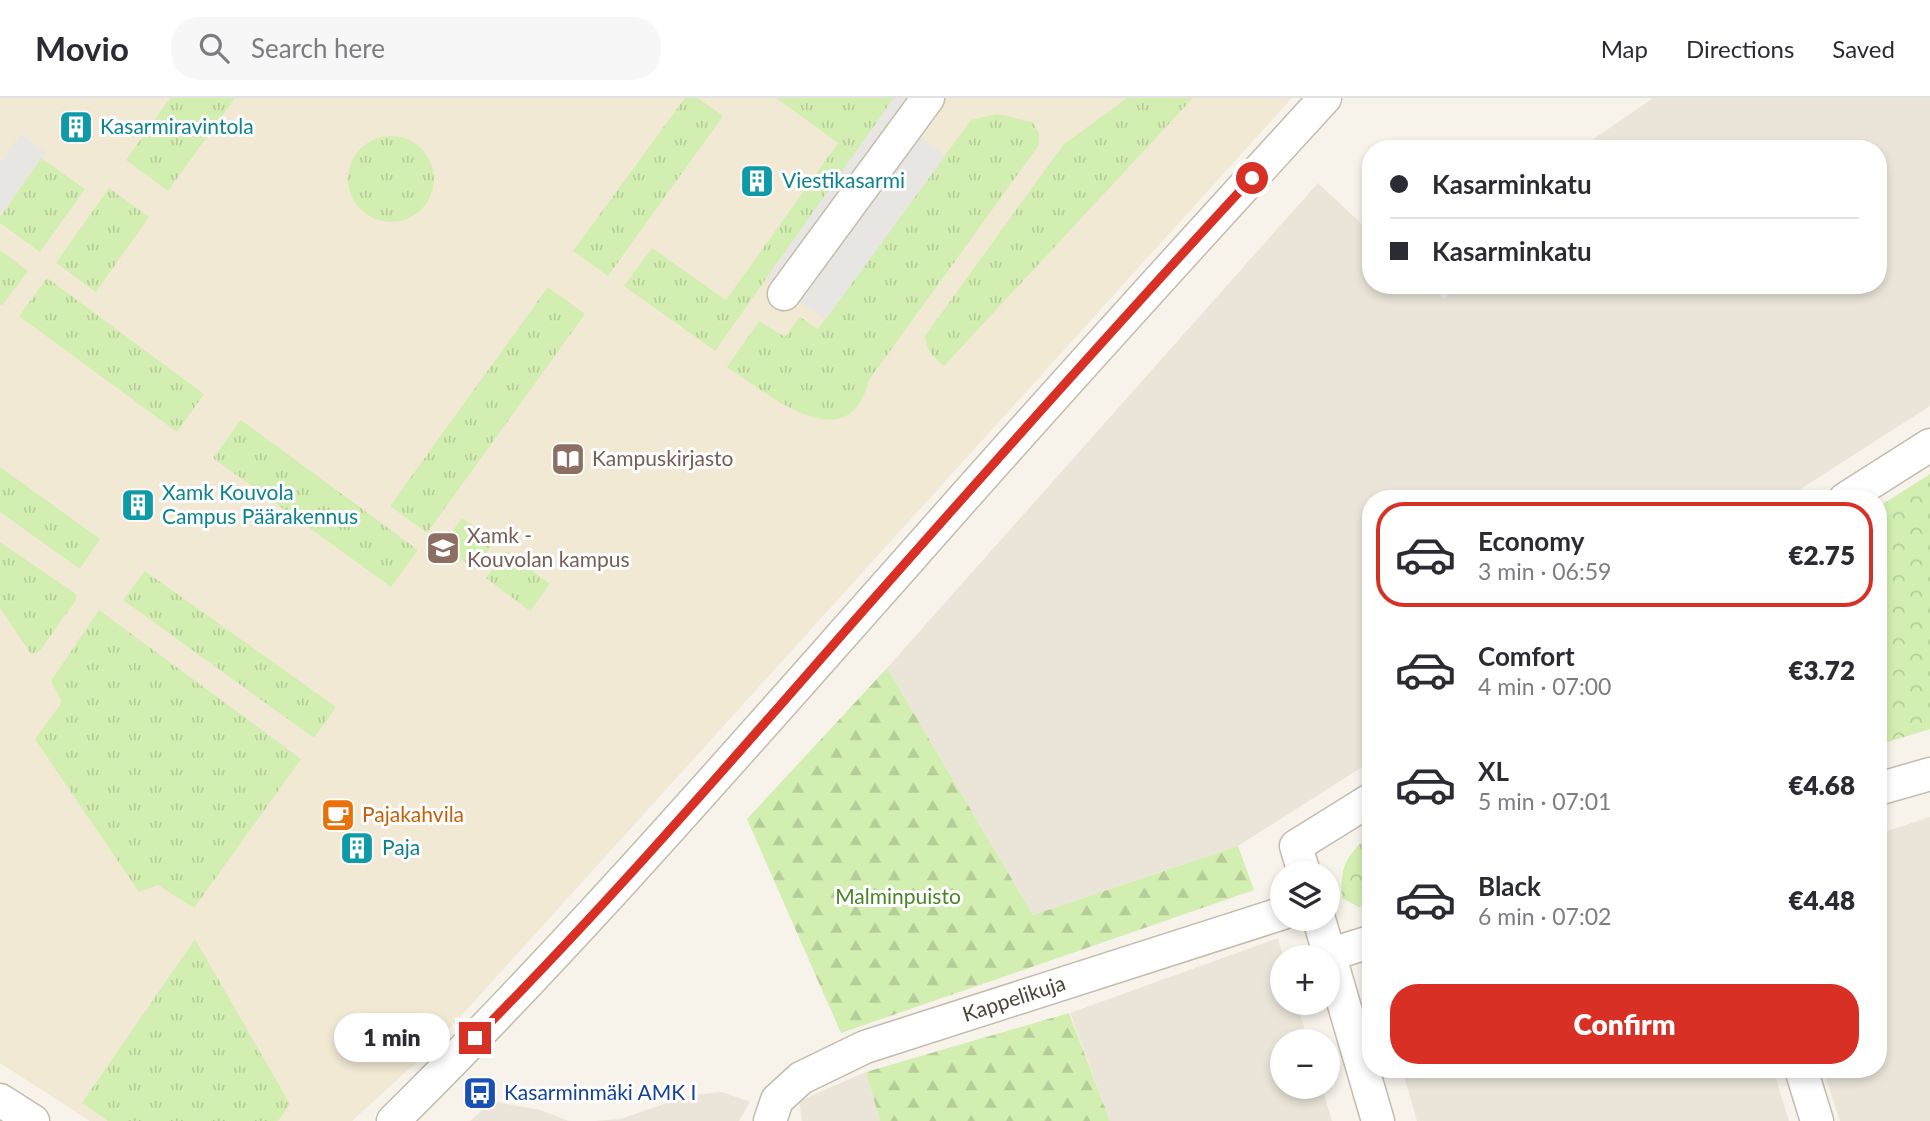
<!DOCTYPE html>
<meta charset="utf-8">
<style>
:root{--surface:#fff;--page:#f7f7f7;--text:#2b2b33;--muted:#7c7c81;--line:#e1e1e2;--accent:#d93025}
body{margin:0;font-family:Lato,sans-serif;background:var(--page);color:var(--text);height:100vh;display:flex;flex-direction:column;font-size:26px;white-space:nowrap}
*{box-sizing:border-box;margin:0}
p{font-size:23px;color:var(--muted)}
.icon{flex:none;width:38px;height:38px;fill:none;stroke:currentColor;stroke-width:2;stroke-linecap:round;stroke-linejoin:round}
.map{position:relative;flex:1;overflow:hidden}
.side{position:absolute;left:1362px;top:392px;width:525px;height:588px;display:flex;flex-direction:column;background:var(--surface);border-radius:28px;box-shadow:0 4px 10px #0003}
.side>*{flex:none}
.top-card{position:absolute;left:1362px;top:42px;width:525px;height:154px;border-radius:28px;box-shadow:0 4px 10px #0003;display:grid;align-content:center;height:154px;padding:0 28px;background:var(--surface)}
.controls{position:absolute;left:1270px;top:763px;display:grid;gap:14px}
.controls a{display:grid;place-items:center;width:70px;height:70px;border-radius:50%;background:var(--surface);box-shadow:0 4px 10px #0003;font-size:35px}
.end{position:absolute;width:32px;height:32px;margin:-16px;border:9px solid #d93025;background:#fff;box-shadow:0 0 0 4px #fff}
.from{border-radius:50%}
.bubble{position:absolute;height:49px;border-radius:24px;background:var(--surface);box-shadow:0 4px 10px #0003;font-size:23px;font-weight:800;line-height:49px;text-align:center}
.top-card b{display:flex;align-items:center;gap:24px;height:66px;font-size:26px}
.top-card b+b{border-top:2px solid var(--line)}
.top-card i{width:18px;height:18px;background:var(--text)}
ul{padding:12px 0 0;list-style:none}
li{display:flex;align-items:center;gap:21px;height:105px;margin:0 14px 10px;padding:0 14px;border:4px solid transparent;border-radius:28px}
li div{flex:1}
li b{display:block;font-size:26px}
li em{font-style:normal;font-weight:800}
li.on{border-color:var(--accent)}
li>.icon{width:63px;height:63px;stroke-width:1.5}
.button{display:flex;gap:14px;margin-top:auto;padding:14px 28px}
.button a{flex:1;height:80px;border-radius:28px;background:var(--accent);color:#fff;font-size:28px;font-weight:800;line-height:80px;text-align:center}
header{display:flex;align-items:center;gap:42px;box-sizing:border-box;height:98px;padding:0 35px;background:var(--surface);border-bottom:2px solid var(--line)}
header strong{font-size:33px}
nav{display:flex;gap:38px;margin-inline-start:auto;font-size:24px}
.search{width:490px;height:63px;background:var(--page);display:flex;align-items:center;gap:18px;box-sizing:border-box;padding:0 24px;border-radius:28px;color:var(--muted);font-size:26px}
.map>svg:first-child{display:block}
.residential{fill:#ebe5d9}
.education{fill:#f1e9d4}
.grass{fill:url(#grass-tufts)}
.forest{fill:url(#forest-firs)}
.park{fill:url(#park-crowns)}
.parking{fill:#e8e6e3}
.lines{fill:none;stroke-linecap:round;stroke-linejoin:round}
.street-casing{stroke:#c4bbac;stroke-width:35}
.street{stroke:#fff;stroke-width:32}
.route{stroke:#d93025;stroke-width:9}
.labels{text-anchor:middle;stroke-width:6;stroke-linejoin:round;paint-order:stroke}
.culture-label{font-size:21px;fill:#0d838f;stroke:#fff;text-anchor:start}
.education-label{font-size:21px;fill:#785e54;stroke:#fff;text-anchor:start}
.food-label{font-size:21px;fill:#c56008;stroke:#fff;text-anchor:start}
.park-label{font-size:21px;fill:#498524;stroke:#fff}
.street-label{font-size:21px;fill:#4c4438;stroke:#fff}
.transit-label{font-size:21px;fill:#164399;stroke:#fff;text-anchor:start}
</style>
<header>
<strong>Movio</strong>
<div class="search"><svg class="icon" aria-label="search" viewBox="0 0 24 24"><circle cx="10" cy="10" r="6"/><path d="M15 15l6 6"/></svg>Search here</div>
<nav><a>Map</a><a>Directions</a><a>Saved</a></nav>
</header>
<div class="map">
<svg width="1930" height="1023" viewBox="0 0 1930 1023">
<defs>
<pattern id="grass-tufts" width="24" height="20" patternUnits="userSpaceOnUse" patternTransform="scale(1.75)"><rect width="24" height="20" fill="#d3eeb1"/><path d="M3 7l-1-3M5 7V3M7 7l1-3M15 17l-1-3M17 17v-4M19 17l1-3" fill="none" stroke="#b7cd99"/></pattern>
<pattern id="forest-firs" width="22" height="20" patternUnits="userSpaceOnUse" patternTransform="scale(1.75)"><rect width="22" height="20" fill="#d3eeb1"/><path d="M5 1l3.5 6h-7zM16 11l3.5 6h-7z" fill="#b7cd99"/></pattern>
<pattern id="park-crowns" width="20" height="18" patternUnits="userSpaceOnUse" patternTransform="scale(1.75)"><rect width="20" height="18" fill="#d3eeb1"/><path d="M2 6a3 3 0 1 1 6 0M12 15a3 3 0 1 1 6 0" fill="none" stroke="#b7cd99"/></pattern>
</defs>
<rect width="100%" height="100%" fill="#f7f3eb"/>
<path class="residential" d="M1653,0H1930V308L1785,401H1370V664L1238,748L1033,817L887,570L1318,85L1370,134V187H1429L1444,201L1456,187H1878V51H1579Z
M1930,719V1023H1840L1823,971H1878V736Z
M1278,840L1283,859V905H1297L1308,943H1283V989H1322L1332,1023H1110L1070,915Z
M1402,971H1773L1789,1023H1417Z
M866,974L880,1023H802L799,1003Z
M722,994L750,1004L739,1023H594L620,1021L691,997Z
M492,1003L540,1012L569,1023H470Z"/>
<path class="education" d="M0,0H1292L432,950L352,1023H90L0,965Z"/>
<path class="grass" d="M170,0H235L168,93L126,62Z
M685,0H698L723,18L608,178L573,153Z
M776,0H894L715,253L624,188L652,150L726,202L838,45Z
M1127,0H1193L944,268C932,259 927,252 925,238L1063,47Z
M997,16L1032,24L1039,35V47L869,282C848,366 767,295 727,269L759,223L785,239L800,219L818,231L971,22Z
M348 81a43 43 0 1 1 86 0a43 43 0 1 1-86 0Z
M41,60L85,91L40,154L0,125V119Z
M109,90L149,119L96,194L56,165Z
M0,152L28,173L2,208L0,206Z
M47,180L204,296L177,334L19,218Z
M548,189L585,216L427,435L390,408Z
M241,322L418,452L391,489L213,360Z
M0,369L100,441L80,471L0,414Z
M462,420L494,444L474,471L442,447Z
M0,444L76,496V502L39,554L31,556L0,510Z
M506,453L550,486L530,513L486,480Z
M145,473L336,609L314,640L123,502Z
M99,512L301,661L194,810L158,787L139,794L35,641L62,604L51,583Z
M195,841L290,1006L278,1023H108L82,1005Z"/>
<path class="forest" d="M887,570L1033,817L1238,748L1254,792L841,935L747,721Z
M1069,915L1110,1023H880L866,974Z"/>
<path class="park" d="M1930,376V631L1878,647V409Z
M1370,736V806L1359,809L1342,800C1340,767 1346,759 1370,736Z"/>
<path class="parking" d="M894,0H904L920,12L908,28L945,58L826,221L765,182Z
M21,36L46,54L0,118V65Z"/>
<g class="lines">
<g class="street-casing">
<path id="street" d="M784,196L928,0
M1845,401L1930,347
M1878,691L1930,676
M1304,775L1296,748L1370,702
M1319,821L1378,1023
M1328,857L1370,844
M1801,971L1817,1023
M0,1002L33,1023
M393,1023C573,845 738,654 906,465C1044,308 1184,154 1325,0
M770,1023L777,1002L801,980L865,949L1283,815"/>
</g>
<use href="#street" class="street"/>
</g>
<g class="lines">
<path class="route" d="M475,940C605,809 726,669 847,531C981,379 1115,228 1252,80"/>
</g>
<defs>
<g id="building-square" transform="scale(1.75)"><rect x="-9" y="-9" width="18" height="18" rx="4" fill="#0f9aa8" stroke="#fff"/><path d="M-4-6H4V6H1V3H-1V6H-4ZM-2.5-4.3h1.7v1.8h-1.7ZM.8-4.3h1.7v1.8H.8ZM-2.5-1h1.7V.8h-1.7ZM.8-1h1.7V.8H.8Z" fill="#fff"/></g>
<g id="library-square" transform="scale(1.75)"><rect x="-9" y="-9" width="18" height="18" rx="4" fill="#8d6e63" stroke="#fff"/><path d="M-6-4Q-3-5.5-.7-3.5V5Q-3 3-6 4ZM6-4Q3-5.5 .7-3.5V5Q3 3 6 4Z" fill="#fff"/></g>
<g id="university-square" transform="scale(1.75)"><rect x="-9" y="-9" width="18" height="18" rx="4" fill="#8d6e63" stroke="#fff"/><path d="M0-5L7-2L0 1L-7-2ZM-4 1L0 2.5L4 1V4Q0 6-4 4Z" fill="#fff"/></g>
<g id="cafe-square" transform="scale(1.75)"><rect x="-9" y="-9" width="18" height="18" rx="4" fill="#e8710a" stroke="#fff"/><path d="M-5.5-4.5H6V0H3Q3 3.5 0 3.5H-2.5Q-5.5 3.5-5.5 0ZM3-3.2v2h1.7v-2ZM-6 4.5H4V6H-6Z" fill="#fff"/></g>
<g id="bus-square" transform="scale(1.75)"><rect x="-9" y="-9" width="18" height="18" rx="4" fill="#1a4fb4" stroke="#fff"/><path d="M-5-6H5V4H4V6H2V4H-2V6H-4V4H-5ZM-3.5-4V0h7V-4ZM-3.5 1.2v1.5H-2V1.2ZM2 1.2v1.5H3.5V1.2Z" fill="#fff"/></g>
</defs>
<g fill-rule="evenodd">
<use href="#building-square" x="76" y="29"/>
<use href="#building-square" x="757" y="83"/>
<use href="#library-square" x="568" y="361"/>
<use href="#building-square" x="138" y="407"/>
<use href="#university-square" x="443" y="450"/>
<use href="#cafe-square" x="338" y="717"/>
<use href="#building-square" x="357" y="750"/>
<use href="#bus-square" x="480" y="995"/>
</g>
<g class="labels">
<g class="culture-label">
<text x="100" y="36">Kasarmiravintola</text>
<text x="782" y="90">Viestikasarmi</text>
<text x="162" y="402">Xamk Kouvola<tspan x="162" dy="24">Campus Päärakennus</tspan></text>
<text x="382" y="757">Paja</text>
</g>
<g class="education-label">
<text x="592" y="368">Kampuskirjasto</text>
<text x="467" y="445">Xamk -<tspan x="467" dy="24">Kouvolan kampus</tspan></text>
</g>
<g class="food-label">
<text x="362" y="724">Pajakahvila</text>
</g>
<g class="park-label">
<text x="898" y="806">Malminpuisto</text>
</g>
<g class="street-label">
<text transform="translate(1014 901) rotate(-18)" y="7">Kappelikuja</text>
</g>
<g class="transit-label">
<text x="504" y="1002">Kasarminmäki AMK I</text>
</g>
</g>
</svg>
<div class="controls">
<a><svg class="icon" aria-label="layers" viewBox="0 0 24 24"><path d="M12 4l9 5-9 5-9-5zM3 14l9 5 9-5"/></svg></a>
<a>+</a>
<a>−</a>
</div>
<i class="end from" style="left:1252px;top:80px"></i>
<i class="end" style="left:475px;top:940px"></i>
<div class="bubble" style="left:334px;top:915px;width:116px">1 min</div>
<div class="top-card">
<b><i class="from"></i>Kasarminkatu</b>
<b><i></i>Kasarminkatu</b>
</div>
<section class="side">
<ul>
<li class="on"><svg class="icon" aria-label="car" viewBox="0 0 24 24"><path d="M5 17H2v-5l4-1 3-4h7l3 4 3 1v5h-3M9 17h6M6 11h13"/><circle cx="7" cy="17" r="2"/><circle cx="17" cy="17" r="2"/></svg><div><b>Economy</b><p>3 min · 06:59</p></div><em>€2.75</em></li>
<li><svg class="icon" aria-label="car" viewBox="0 0 24 24"><path d="M5 17H2v-5l4-1 3-4h7l3 4 3 1v5h-3M9 17h6M6 11h13"/><circle cx="7" cy="17" r="2"/><circle cx="17" cy="17" r="2"/></svg><div><b>Comfort</b><p>4 min · 07:00</p></div><em>€3.72</em></li>
<li><svg class="icon" aria-label="car" viewBox="0 0 24 24"><path d="M5 17H2v-5l4-1 3-4h7l3 4 3 1v5h-3M9 17h6M6 11h13"/><circle cx="7" cy="17" r="2"/><circle cx="17" cy="17" r="2"/></svg><div><b>XL</b><p>5 min · 07:01</p></div><em>€4.68</em></li>
<li><svg class="icon" aria-label="car" viewBox="0 0 24 24"><path d="M5 17H2v-5l4-1 3-4h7l3 4 3 1v5h-3M9 17h6M6 11h13"/><circle cx="7" cy="17" r="2"/><circle cx="17" cy="17" r="2"/></svg><div><b>Black</b><p>6 min · 07:02</p></div><em>€4.48</em></li>
</ul>
<div class="button"><a>Confirm</a></div>
</section>
</div>
